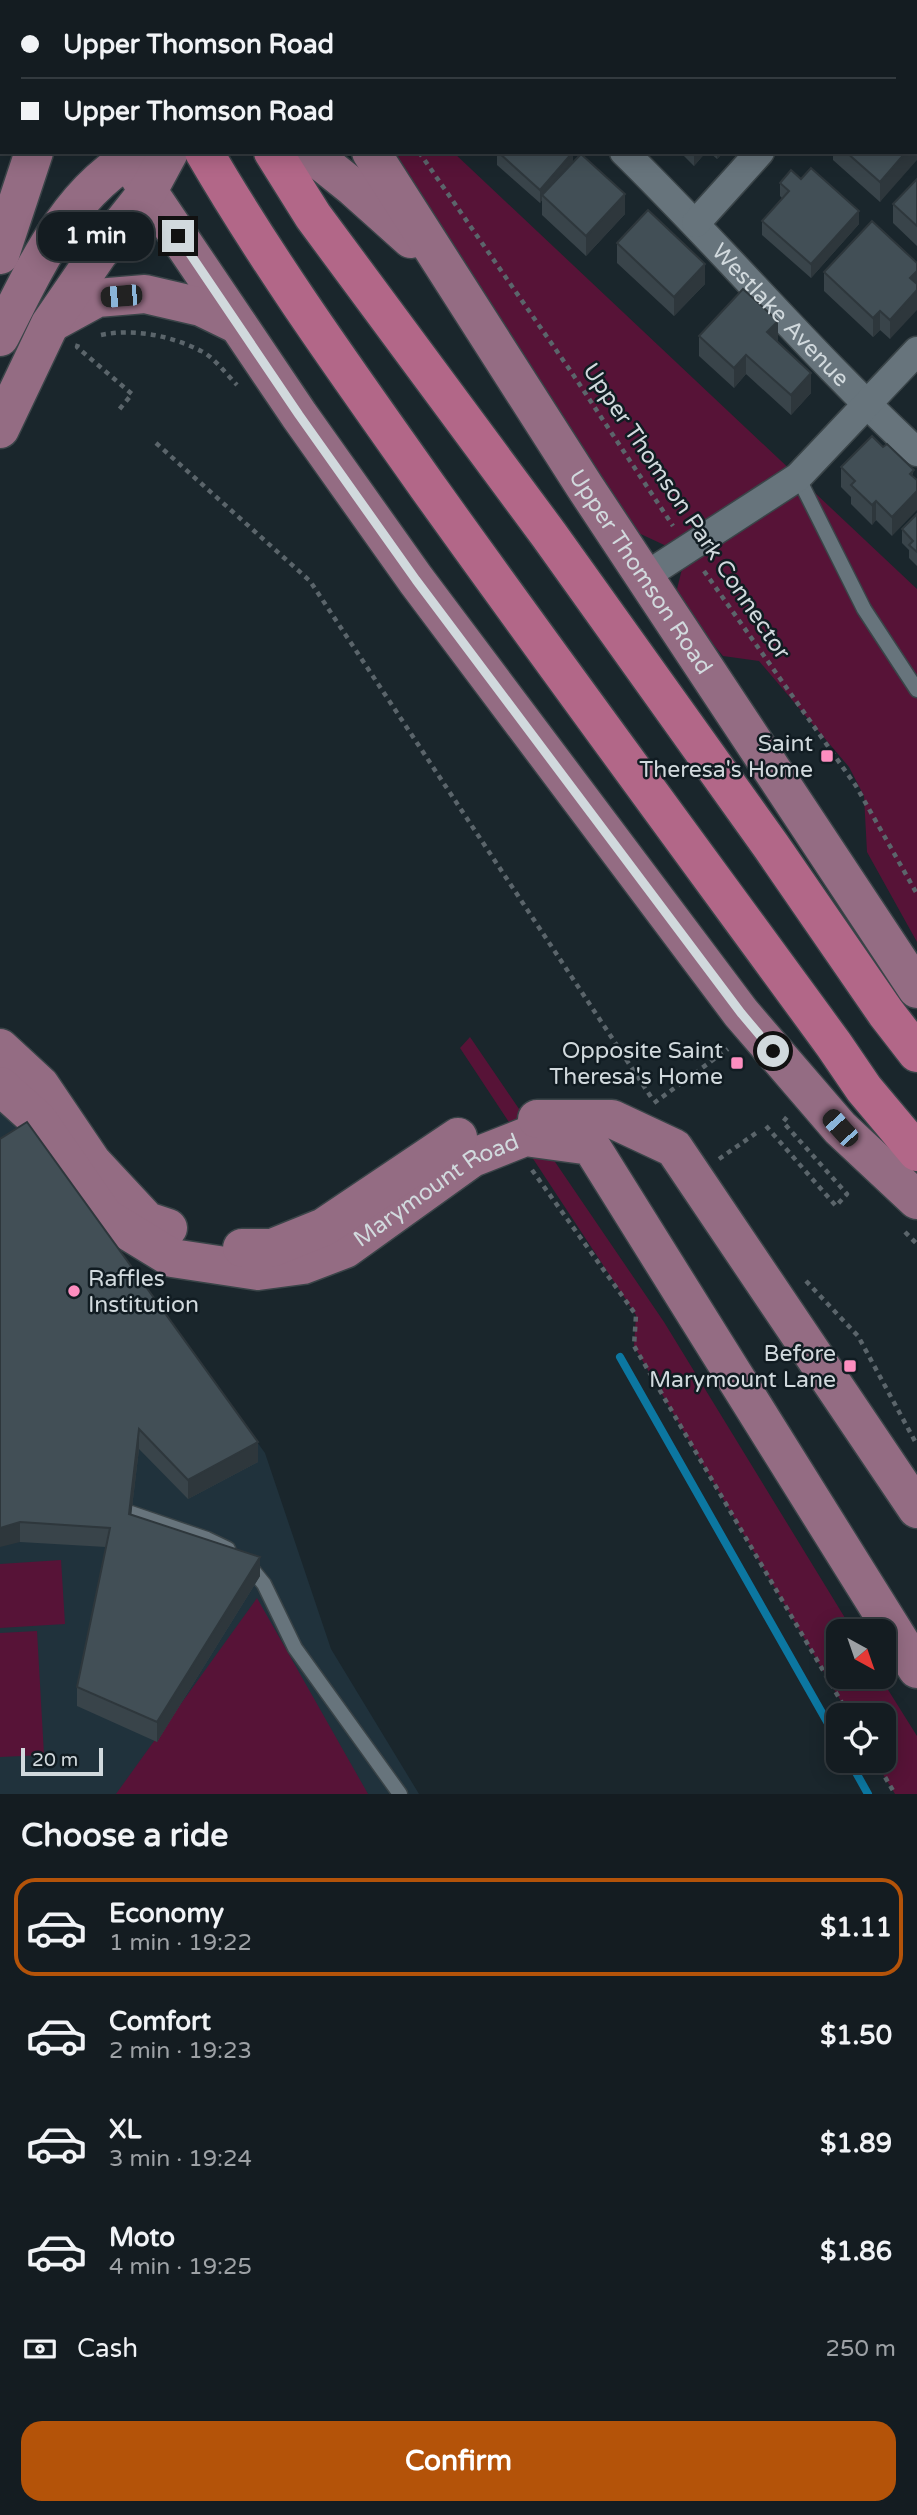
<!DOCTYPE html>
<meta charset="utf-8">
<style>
:root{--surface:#141c21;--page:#1d252a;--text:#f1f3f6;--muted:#9da1a5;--line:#333a3f;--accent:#b45309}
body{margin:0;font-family:"Varela Round",sans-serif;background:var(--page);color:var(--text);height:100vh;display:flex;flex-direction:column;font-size:26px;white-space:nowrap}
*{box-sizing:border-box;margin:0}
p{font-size:23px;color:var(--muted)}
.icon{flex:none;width:38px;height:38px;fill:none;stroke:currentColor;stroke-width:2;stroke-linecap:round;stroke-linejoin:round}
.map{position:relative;height:1794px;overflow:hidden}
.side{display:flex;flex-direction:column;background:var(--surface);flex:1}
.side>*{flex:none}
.hud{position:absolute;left:0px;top:0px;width:917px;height:154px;box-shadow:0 4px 18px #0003,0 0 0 2px var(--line);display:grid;align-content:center;height:154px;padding:0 21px;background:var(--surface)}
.needle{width:46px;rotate:140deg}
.fabs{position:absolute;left:826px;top:1619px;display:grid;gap:14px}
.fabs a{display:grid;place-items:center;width:70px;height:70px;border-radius:14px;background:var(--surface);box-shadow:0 4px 18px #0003,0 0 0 2px var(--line);font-size:35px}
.scale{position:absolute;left:21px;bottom:18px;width:82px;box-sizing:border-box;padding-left:7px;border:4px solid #d1d9dd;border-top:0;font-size:19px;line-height:24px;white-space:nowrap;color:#d1d9dd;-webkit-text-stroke:5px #111c22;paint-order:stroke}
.end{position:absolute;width:32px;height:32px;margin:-16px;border:9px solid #d1d9dd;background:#111;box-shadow:0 0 0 4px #111}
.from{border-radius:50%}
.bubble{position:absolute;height:49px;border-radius:21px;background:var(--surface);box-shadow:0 4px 18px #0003,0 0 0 2px var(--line);font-size:23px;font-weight:700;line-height:49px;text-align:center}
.car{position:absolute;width:21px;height:42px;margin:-21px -10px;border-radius:9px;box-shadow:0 0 5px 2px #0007;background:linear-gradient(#222 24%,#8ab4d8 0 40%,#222 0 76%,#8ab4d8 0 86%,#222 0)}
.hud b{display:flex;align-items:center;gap:24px;height:66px;font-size:26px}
.hud b+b{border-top:2px solid var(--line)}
.hud i{width:18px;height:18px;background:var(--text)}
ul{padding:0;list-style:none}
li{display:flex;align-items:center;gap:21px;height:98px;margin:0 14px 10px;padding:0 7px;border:4px solid transparent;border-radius:21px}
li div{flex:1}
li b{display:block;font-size:26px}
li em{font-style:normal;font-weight:700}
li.current{border-color:var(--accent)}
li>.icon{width:63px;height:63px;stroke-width:1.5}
h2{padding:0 21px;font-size:32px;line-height:84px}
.pay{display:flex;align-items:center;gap:18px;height:77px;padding:0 21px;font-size:26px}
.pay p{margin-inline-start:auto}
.cta{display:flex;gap:14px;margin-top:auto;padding:14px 21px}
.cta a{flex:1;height:80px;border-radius:21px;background:var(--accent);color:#fff;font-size:28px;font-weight:700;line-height:80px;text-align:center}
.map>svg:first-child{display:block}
.built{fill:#20323c}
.green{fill:#571337}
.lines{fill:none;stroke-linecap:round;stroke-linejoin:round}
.stream{stroke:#0c77a1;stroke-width:8}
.lane-casing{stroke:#3a4448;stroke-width:17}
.street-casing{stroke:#3a4448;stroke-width:31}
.primary-casing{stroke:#3a4448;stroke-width:41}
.highway-casing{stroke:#3a4448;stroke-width:41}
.path{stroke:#5b656b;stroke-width:4.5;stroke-dasharray:5 5;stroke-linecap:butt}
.lane{stroke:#67747c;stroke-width:14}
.street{stroke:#67747c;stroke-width:28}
.primary{stroke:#946c83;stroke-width:38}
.highway{stroke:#b26788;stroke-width:38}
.wall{fill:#39444a}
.shaded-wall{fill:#2e373c}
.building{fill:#424f56;stroke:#2e373c;stroke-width:2}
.route{stroke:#d1d9dd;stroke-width:9}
.poi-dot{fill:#fd8ec0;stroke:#111c22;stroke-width:2.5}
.labels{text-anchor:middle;stroke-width:5;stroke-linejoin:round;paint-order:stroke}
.street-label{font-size:23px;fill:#d1d9dd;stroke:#111c22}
.poi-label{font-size:23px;fill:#d1d9dd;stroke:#111c22;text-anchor:end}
</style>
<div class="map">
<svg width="917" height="1794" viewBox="0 0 917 1794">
<rect width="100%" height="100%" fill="#1a262c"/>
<path class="built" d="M0,1102L32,1128L265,1453L331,1649L419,1794H0Z"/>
<path class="green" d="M381,152H453L917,589V942L867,852L864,796L849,767L759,661L723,656L686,612L677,589L684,561L675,550L632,530Z
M470,1037L664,1322L853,1631H838V1676L880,1677L917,1736V1794H895L875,1761L884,1760V1715H849L634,1346L636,1315L460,1048Z
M61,1560L65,1624L0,1628V1564Z
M257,1598L368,1794H116Z
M37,1631L44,1755L0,1757V1633Z"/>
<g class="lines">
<path class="stream" d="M620,1357L838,1741
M849,1760L868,1794"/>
<g class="lane-casing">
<path id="lane" d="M798,477L864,609L917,690
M116,1508L207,1539L228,1549
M247,1563L264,1584L295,1648L400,1794"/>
</g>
<g class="street-casing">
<g id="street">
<path d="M470,0L472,2"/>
<path d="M560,2L562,0"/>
<path id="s1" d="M624,152C724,250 814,357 917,452"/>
<path d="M696,223L760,152"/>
<path d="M644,577L798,477L917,351"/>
</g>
</g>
<g class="primary-casing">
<g id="primary">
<path d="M81,0V2"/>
<path d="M283,0L284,2"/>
<path d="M124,152L148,191L299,415L416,580L741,1013L840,1128L917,1200"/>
<path d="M309,152L354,188L411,239"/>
<path id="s2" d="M371,152L585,487L917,989"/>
<path d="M0,255L34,152"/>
<path d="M53,322L97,298L145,294L201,307L238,325"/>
<path d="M0,337C35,268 69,189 141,152"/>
<path d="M0,429L50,324L98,254L148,191L169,152"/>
<path d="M0,1048L40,1085L92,1162L147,1221L168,1228"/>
<path id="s3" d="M0,1086L38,1120L105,1217L172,1258L258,1271L303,1265L345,1249L472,1158L525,1137L591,1146L917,1669"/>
<path d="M537,1119H612L674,1148L917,1509"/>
<path d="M242,1248H272L324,1227L458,1137"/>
</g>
</g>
<g class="highway-casing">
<path id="highway" d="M140,0V2
M204,0L205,2
M40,2L41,0
M0,88L2,84
M204,152C272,269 352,379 430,490C563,676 699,860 834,1045L864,1089L917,1152
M273,152L313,216L549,535L771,846L886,1013L917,1053"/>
</g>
<path class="path" d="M0,5L1,0
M419,152L572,373L673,526
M101,335C134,328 172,336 201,351C214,357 226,374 237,385
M78,344L77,347L132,394L118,411
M156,443L310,581L653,1100
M704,571L856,786L917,894
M654,1103L728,1049
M766,1126L836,1206L847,1194L783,1122L787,1117
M719,1159L759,1131
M532,1170L636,1315L634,1346L849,1715
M905,1232L917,1244
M806,1281L858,1336L917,1445
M875,1760L895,1794"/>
<use href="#lane" class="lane"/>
<use href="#street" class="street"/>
<use href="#primary" class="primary"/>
<use href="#highway" class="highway"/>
</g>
<path class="wall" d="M341,0H414L416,2H341Z
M660,0H715L714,2H662Z
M806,0H829L827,2H808Z
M917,35V100L915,98V37Z
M497,152H573V162L625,214L586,256L542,215V200L540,203L497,165Z
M680,152H706L694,166Z
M709,152H724L717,159Z
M833,152H915L880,202L833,160Z
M801,179L859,224L811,278L762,235V221L783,199L780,196V183Z
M917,179V246L893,223V204Z
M617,243L705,284L674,316L617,263Z
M917,263L890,339L880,330L873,337L824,291V272Z
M699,336L778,340L777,341L811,393L791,415L746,374L734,388L699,356Z
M883,447L914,470L892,536L876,520L872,525L851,504V497L841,487V467Z
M917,514V566L909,558V550L902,543V529Z
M0,1139L258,1462L188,1499L139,1449L131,1515L260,1576L157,1742L77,1706V1687L106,1547L20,1542Z"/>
<path class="shaded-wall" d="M702,0H715L714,2H700Z
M818,0H829L827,2H818Z
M917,140V160L880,202V182L906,152H915V142Z
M573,152V166L542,195V200L540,203V190Z
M694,152H706L694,166Z
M717,152H724L717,159Z
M625,194V214L586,256V236Z
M859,211V224L811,278V264Z
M705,264V284L674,316V297Z
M917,271V310L890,339V320L910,278Z
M880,311V330L873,337V318Z
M778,321V340L767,352V332Z
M746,355V374L734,388V368Z
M811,373V393L791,415V395Z
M917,491V510L892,536V517Z
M876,501V520L872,525V505Z
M139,1429V1449L129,1534V1514Z
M258,1442V1462L188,1499V1480Z
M20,1522V1542L0,1547V1528Z
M260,1557V1576L157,1742V1722Z"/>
<path class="building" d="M354,0H414L416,2H355Z
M599,0H645L647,2H597Z
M674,0H702L700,2H676Z
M736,0H786L788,2H734Z
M917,35V80L915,78V37Z
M915,123L917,125V140L915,142Z
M498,152H573L540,190Z
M846,152H906L880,182Z
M581,154L625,194L586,236L542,195Z
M811,168L859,211L811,264L762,221L789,191L780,183L791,170L801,179Z
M917,179V226L893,204Z
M648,210L705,264L674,297L617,243Z
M872,221L917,263V271L910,278L917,284V290L890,320L880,311L873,318L824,272Z
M743,289L778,321L767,332L811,373L791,395L746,355L734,368L699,336Z
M872,436L883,447L887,444L914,470L910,474L917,480V491L892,517L876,501L872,505L851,485L855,481L841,467Z
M917,514V552L909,545L913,541L902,529Z
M27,1122L258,1442L188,1480L139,1429L129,1514L260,1557L157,1722L77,1687L110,1528L20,1522L0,1528V1139Z"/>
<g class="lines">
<path class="route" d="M178,236L299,415L416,580L741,1013L773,1051"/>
</g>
<g class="poi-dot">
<rect x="820" y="749" width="14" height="14" rx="3.5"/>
<rect x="730" y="1056" width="14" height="14" rx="3.5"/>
<circle cx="74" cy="1291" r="7"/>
<rect x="843" y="1359" width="14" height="14" rx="3.5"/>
</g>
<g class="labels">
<g class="street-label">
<text dy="8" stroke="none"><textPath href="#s1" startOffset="226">Westlake Avenue</textPath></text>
<text transform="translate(687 511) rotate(56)" y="8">Upper Thomson Park Connector</text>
<text dy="8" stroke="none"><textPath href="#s2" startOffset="499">Upper Thomson Road</textPath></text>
<text dy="8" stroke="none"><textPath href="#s3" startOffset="534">Marymount Road</textPath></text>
</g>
<g class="poi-label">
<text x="813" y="751">Saint<tspan x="813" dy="26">Theresa's Home</tspan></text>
<text x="723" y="1058">Opposite Saint<tspan x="723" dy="26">Theresa's Home</tspan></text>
<text x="88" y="1286" text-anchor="start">Raffles<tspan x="88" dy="26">Institution</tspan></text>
<text x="836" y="1361">Before<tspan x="836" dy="26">Marymount Lane</tspan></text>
</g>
</g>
</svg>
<div class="fabs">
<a><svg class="needle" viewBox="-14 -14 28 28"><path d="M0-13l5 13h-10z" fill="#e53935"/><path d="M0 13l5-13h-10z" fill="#9da1a5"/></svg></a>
<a><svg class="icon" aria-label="locate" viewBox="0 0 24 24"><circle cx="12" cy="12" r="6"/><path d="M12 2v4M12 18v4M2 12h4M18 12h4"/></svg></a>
</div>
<div class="scale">20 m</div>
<i class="end from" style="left:773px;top:1051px"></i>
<i class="end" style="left:178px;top:236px"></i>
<div class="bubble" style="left:38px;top:212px;width:116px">1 min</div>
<i class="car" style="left:121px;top:296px;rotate:265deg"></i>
<i class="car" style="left:840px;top:1128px;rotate:318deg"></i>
<div class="hud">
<b><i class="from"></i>Upper Thomson Road</b>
<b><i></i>Upper Thomson Road</b>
</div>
</div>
<section class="side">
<h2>Choose a ride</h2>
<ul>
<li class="current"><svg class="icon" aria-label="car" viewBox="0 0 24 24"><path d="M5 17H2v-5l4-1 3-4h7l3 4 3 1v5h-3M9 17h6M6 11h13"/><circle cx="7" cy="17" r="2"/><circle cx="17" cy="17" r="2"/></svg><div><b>Economy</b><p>1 min · 19:22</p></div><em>$1.11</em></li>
<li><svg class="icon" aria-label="car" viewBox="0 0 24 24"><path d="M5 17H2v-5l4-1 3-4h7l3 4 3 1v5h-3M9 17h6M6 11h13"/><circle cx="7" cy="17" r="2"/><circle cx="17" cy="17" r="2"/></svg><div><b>Comfort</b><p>2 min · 19:23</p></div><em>$1.50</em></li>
<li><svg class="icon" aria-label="car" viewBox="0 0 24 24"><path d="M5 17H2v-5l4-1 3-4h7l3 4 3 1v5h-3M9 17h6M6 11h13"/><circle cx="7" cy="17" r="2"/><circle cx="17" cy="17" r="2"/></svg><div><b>XL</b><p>3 min · 19:24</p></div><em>$1.89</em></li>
<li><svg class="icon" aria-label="car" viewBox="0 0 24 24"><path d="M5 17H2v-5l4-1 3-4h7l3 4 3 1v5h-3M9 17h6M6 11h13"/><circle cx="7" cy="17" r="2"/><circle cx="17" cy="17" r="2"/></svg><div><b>Moto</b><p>4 min · 19:25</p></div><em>$1.86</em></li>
</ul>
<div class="pay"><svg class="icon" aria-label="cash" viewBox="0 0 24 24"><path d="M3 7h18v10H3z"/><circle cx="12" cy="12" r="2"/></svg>Cash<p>250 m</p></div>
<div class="cta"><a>Confirm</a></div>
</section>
